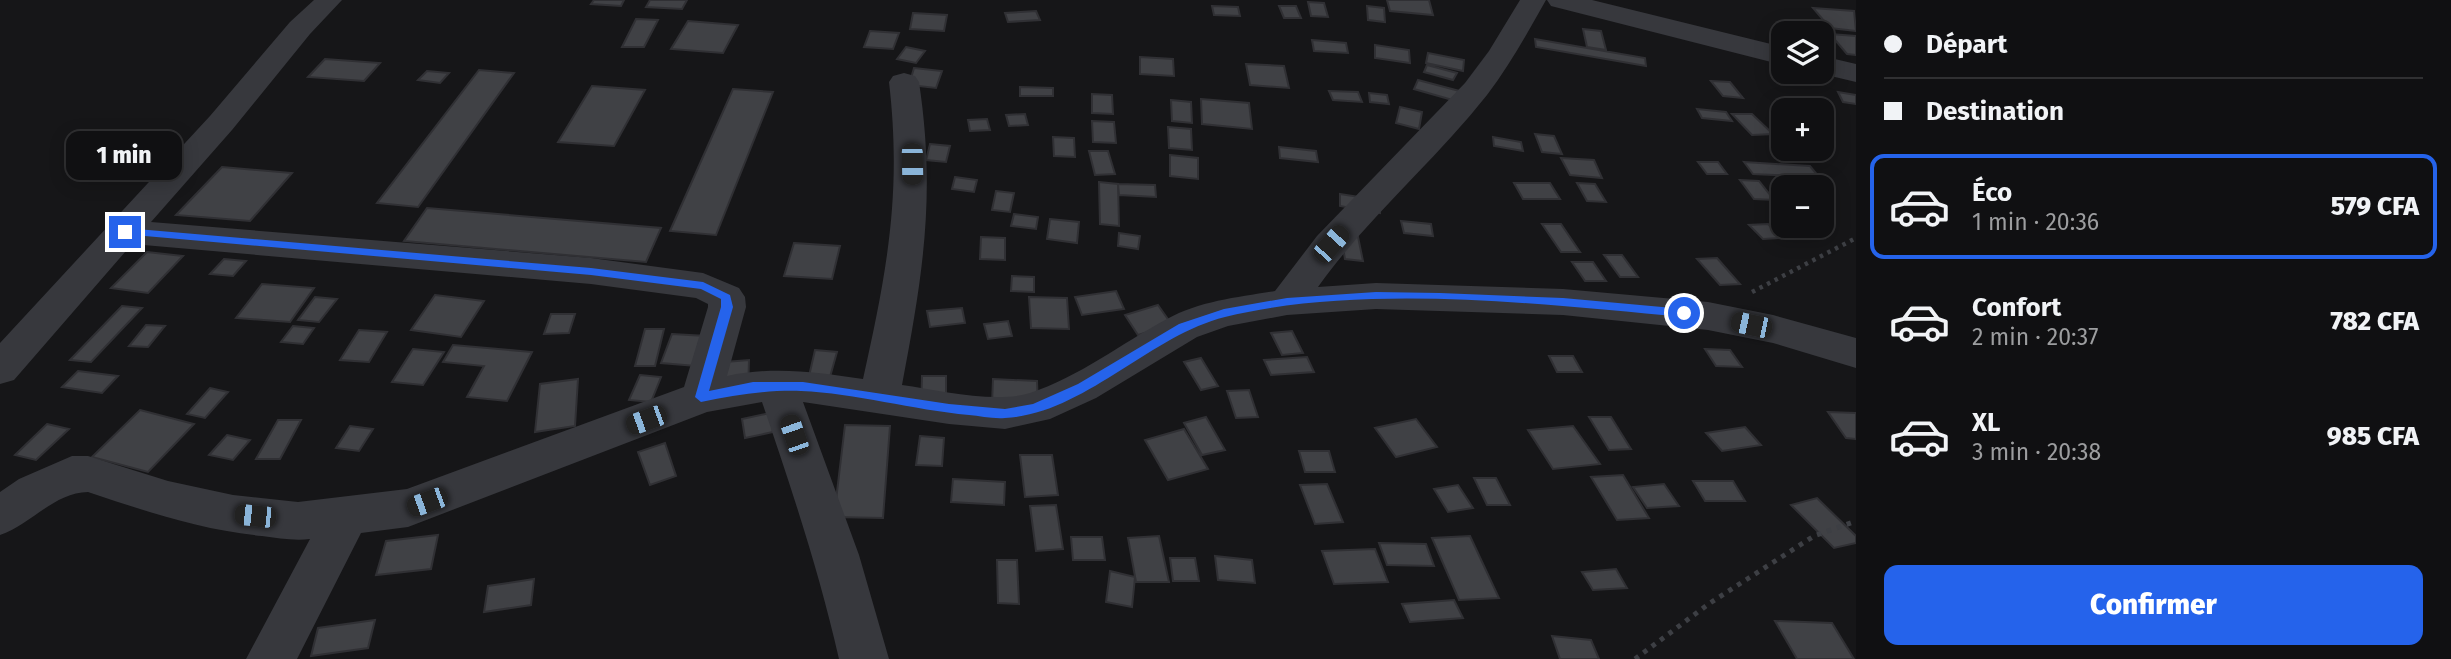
<!DOCTYPE html>
<html lang="fr">
<meta charset="utf-8">
<style>
:root{--surface:#101012;--page:#19191b;--text:#f1f3f6;--muted:#9c9d9f;--line:#303032;--accent:#2563eb}
body{margin:0;font-family:"Fira Sans",sans-serif;background:var(--page);color:var(--text);height:100vh;display:flex;flex-direction:column;font-size:26px;white-space:nowrap}
*{box-sizing:border-box;margin:0}
p{font-size:23px;color:var(--muted)}
.icon{flex:none;width:38px;height:38px;fill:none;stroke:currentColor;stroke-width:2;stroke-linecap:round;stroke-linejoin:round}
.map{position:relative;flex:1;overflow:hidden}
.details{display:flex;flex-direction:column;background:var(--surface);width:595px}
.details>*{flex:none}
.guide{display:grid;align-content:center;height:154px;padding:0 28px;background:var(--surface)}
.tools{position:absolute;left:1771px;top:21px;display:grid;gap:14px}
.tools a{display:grid;place-items:center;width:63px;height:63px;border-radius:14px;background:var(--surface);box-shadow:0 4px 18px #0003,0 0 0 2px var(--line);font-size:35px}
.end{position:absolute;width:32px;height:32px;margin:-16px;border:9px solid #2563eb;background:#fff;box-shadow:0 0 0 4px #fff}
.from{border-radius:50%}
.bubble{position:absolute;height:49px;border-radius:14px;background:var(--surface);box-shadow:0 4px 18px #0003,0 0 0 2px var(--line);font-size:23px;font-weight:800;line-height:49px;text-align:center}
.car{position:absolute;width:21px;height:42px;margin:-21px -10px;border-radius:9px;box-shadow:0 0 5px 2px #0007;background:linear-gradient(#222 24%,#8ab4d8 0 40%,#222 0 76%,#8ab4d8 0 86%,#222 0)}
.guide b{display:flex;align-items:center;gap:24px;height:66px;font-size:26px}
.guide b+b{border-top:2px solid var(--line)}
.guide i{width:18px;height:18px;background:var(--text)}
ul{padding:0;list-style:none}
li{display:flex;align-items:center;gap:21px;height:105px;margin:0 14px 10px;padding:0 14px;border:4px solid transparent;border-radius:14px}
li div{flex:1}
li b{display:block;font-size:26px}
li em{font-style:normal;font-weight:800}
li.on{border-color:var(--accent)}
li>.icon{width:63px;height:63px;stroke-width:1.5}
.action{display:flex;gap:14px;margin-top:auto;padding:14px 28px}
.action a{flex:1;height:80px;border-radius:14px;background:var(--accent);color:#fff;font-size:28px;font-weight:800;line-height:80px;text-align:center}
main{display:flex;flex:1;min-height:0}
.map>svg:first-child{display:block}
.building{fill:#404145;stroke:#303034;stroke-width:2}
.lines{fill:none;stroke-linecap:round;stroke-linejoin:round}
.path-far1{stroke:#3d3f44;stroke-width:4.5;stroke-dasharray:3.5 5;stroke-linecap:butt}
.path{stroke:#3d3f44;stroke-width:5;stroke-dasharray:4.5 6;stroke-linecap:butt}
.minor{fill:#37383d;fill-rule:evenodd}
.route{fill:#2563eb}
</style>
<main>
<div class="map">
<svg width="1856" height="659" viewBox="0 0 1856 659">
<rect width="100%" height="100%" fill="#161618"/>
<path class="building" d="M594,0H624L621,6L591,4Z
M650,0H687L682,9L646,7Z
M1387,0H1429L1433,15L1390,11Z
M1308,2L1324,3L1328,17L1311,16Z
M1212,6L1238,7L1240,16L1214,15Z
M1279,6H1296L1301,18H1284Z
M1367,6L1384,8L1385,22L1368,20Z
M1813,8L1854,11L1856,31L1830,28Z
M1036,11L1040,20L1008,22L1005,13Z
M913,13L947,15L944,31L910,29Z
M636,19L658,20L644,47H622Z
M688,21L738,25L723,53L671,49Z
M1583,29L1601,31L1606,50L1587,47Z
M870,31L899,33L893,49L864,47Z
M1830,34L1856,36V55L1847,54Z
M1535,39L1645,58L1646,66L1536,47Z
M1312,40L1346,43L1348,53L1314,51Z
M1375,45L1409,50L1410,63L1375,58Z
M906,47L925,51L916,63L897,59Z
M1428,53L1464,60L1463,71L1426,63Z
M1140,57L1173,59L1174,76L1140,74Z
M325,59L380,63L364,81L308,77Z
M1246,64L1284,66L1289,88L1250,85Z
M1427,65L1457,73L1453,80L1424,72Z
M914,68L942,71L936,88L909,85Z
M479,70L514,73L418,207L377,203Z
M427,71L449,73L440,83L418,80Z
M1418,80L1467,93L1463,103L1414,89Z
M1711,81L1730,82L1743,98L1723,96Z
M592,86L645,90L614,146L558,142Z
M1020,87L1053,88V96H1020Z
M733,89L773,92L716,235L670,231Z
M1329,91L1358,92L1362,102L1333,100Z
M1838,92L1856,95V104L1843,102Z
M1369,93L1387,95L1389,104L1370,102Z
M1092,94L1112,95L1113,114L1092,113Z
M1201,99L1249,103L1252,129L1202,124Z
M1171,100L1191,102L1192,123L1172,121Z
M1400,107L1422,112L1419,129L1396,123Z
M1697,109L1726,112L1732,121L1702,118Z
M1025,114L1028,125L1009,126L1006,115Z
M1732,114H1752L1773,134L1752,135Z
M987,119L990,130L970,131L968,120Z
M1092,121L1114,122L1116,143L1093,142Z
M1168,127L1191,129L1192,150L1169,148Z
M1535,134L1554,136L1562,154L1542,152Z
M1053,137L1074,138L1075,157L1054,156Z
M1493,137L1521,142L1523,151L1494,146Z
M930,144L950,146L946,162L926,160Z
M1279,147L1316,151L1318,162L1280,158Z
M1089,151H1108L1115,174L1095,175Z
M1170,155L1198,158V179L1170,176Z
M1561,158L1594,160L1602,178L1570,175Z
M1698,162H1718L1727,174H1707Z
M1744,162L1810,166L1819,177L1753,174Z
M222,167L292,173L250,221L176,215Z
M955,177L977,180L974,192L952,189Z
M1740,180L1759,181L1774,200L1754,199Z
M1099,182L1118,184L1119,226L1100,224Z
M1514,183H1550L1560,199H1523Z
M1577,183L1595,184L1606,202L1587,201Z
M1118,184L1155,185L1156,197L1119,195Z
M996,191L1014,193L1010,212L992,210Z
M1340,194L1379,200L1380,213L1340,206Z
M427,208L661,228L646,262L404,241Z
M1014,214L1038,217L1036,229L1011,226Z
M1050,219L1079,222L1077,243L1047,239Z
M1401,221L1431,224L1433,236L1404,233Z
M1542,224H1561L1580,252H1561Z
M1768,224L1782,238L1763,239L1749,225Z
M1788,226H1815L1824,238L1795,236Z
M1340,231L1357,232L1363,261L1345,259Z
M1119,233L1140,236L1138,249L1118,246Z
M981,237L1005,238V260L980,259Z
M794,243L840,246L832,279L784,276Z
M147,252L183,256L148,293L111,288Z
M1604,255H1622L1638,277H1620Z
M1717,258L1740,284L1720,285L1697,259Z
M224,259L246,261L233,276L210,274Z
M1572,262H1593L1606,281H1585Z
M1012,276L1034,277V292L1011,291Z
M262,284L314,288L290,322L236,318Z
M1116,291L1124,309L1082,315L1075,297Z
M435,295L484,301L461,337L411,330Z
M315,297L337,299L319,322L298,320Z
M1029,297L1067,298L1069,329L1031,328Z
M1158,305L1172,325L1138,335L1125,315Z
M122,306L142,308L91,362L70,360Z
M962,308L965,323L930,327L927,311Z
M551,314H575L569,333L544,334Z
M1008,321L1012,336L988,339L984,324Z
M146,325L165,326L148,347L129,346Z
M293,326L314,328L303,344L281,342Z
M645,329H664L655,366H635Z
M359,330L387,332L369,362L340,360Z
M1292,331L1303,353L1282,355L1271,333Z
M672,334L706,336L696,366L661,363Z
M453,345L532,352L507,401L467,397L484,366L443,362Z
M413,349L444,352L423,385L392,382Z
M1705,349L1730,350L1742,367L1716,366Z
M815,350L837,352L830,377L809,376Z
M1549,356H1573L1582,372H1557Z
M1307,357L1314,372L1271,375L1264,360Z
M1201,358L1218,386L1201,390L1184,362Z
M749,360L748,393L725,396V362Z
M78,371L118,376L102,393L62,387Z
M640,375L661,377L651,402L629,400Z
M922,376H946V413L921,414Z
M578,379L575,426L535,432L540,384Z
M993,379L1037,381L1038,406L992,404Z
M210,388L228,392L205,418L187,414Z
M1249,390L1258,417L1236,418L1227,391Z
M140,410L194,424L148,472L92,457Z
M1828,412L1856,413V439L1846,438Z
M770,413L773,432L745,438L742,419Z
M1206,417L1225,450L1202,455L1184,423Z
M1589,417H1611L1631,449L1609,450Z
M1416,419L1437,447L1396,457L1375,428Z
M278,420H301L280,459H256Z
M47,424L69,429L36,460L15,455Z
M845,425L890,426L883,518L834,517Z
M350,426L373,429L359,451L336,448Z
M1573,426L1600,464L1553,469L1528,430Z
M1745,427L1761,445L1722,451L1706,433Z
M1184,429L1208,469L1168,480L1145,440Z
M227,435L250,440L233,460L209,455Z
M920,436L944,438L942,466L916,465Z
M665,443L676,476L650,485L638,452Z
M1299,451H1329L1335,472H1305Z
M1020,455H1052L1058,495L1025,497Z
M1623,475L1649,518L1617,520L1591,477Z
M1474,478H1496L1510,505H1487Z
M953,479L1005,482L1004,505L951,502Z
M1693,481H1733L1745,501H1705Z
M1327,484L1343,522L1315,524L1300,485Z
M1664,484L1679,506L1647,508L1633,487Z
M1458,485L1473,508L1448,512L1434,489Z
M1817,498L1856,536V543L1834,548L1791,505Z
M1056,505L1063,549L1036,551L1030,506Z
M438,535L431,569L376,575L386,541Z
M1159,536L1169,582H1136L1128,538Z
M1470,536L1499,598L1459,600L1432,538Z
M1071,537H1102L1105,560H1073Z
M1379,543L1426,544L1434,566L1387,565Z
M1375,549L1388,582L1334,584L1322,551Z
M1215,556L1252,560L1255,583L1218,580Z
M1170,558H1195L1199,581H1173Z
M997,560H1017L1019,604L998,603Z
M1616,569L1627,588L1593,590L1582,572Z
M1110,571L1135,577L1132,607L1106,602Z
M534,579L531,605L484,612L488,586Z
M1454,600L1463,618L1410,622L1402,604Z
M375,620L368,648L311,656L318,628Z
M1775,621L1832,623L1854,659H1797Z
M1552,636L1591,640L1599,659H1560Z"/>
<g class="lines">
<path class="path-far1" d="M1752,292L1856,238"/>
<path class="path" d="M1635,659L1710,603L1814,536L1856,521"/>
<path class="minor" d="M314,0H342L310,34L232,130L151,222L591,258L703,273L739,288L745,297L746,307L727,376C773,366 817,372 863,379C887,271 902,193 889,82L893,76L904,73L915,76L919,82C936,195 923,274 902,385C939,390 994,404 1030,393C1079,377 1122,343 1167,319C1199,301 1239,297 1275,291L1317,236L1465,83L1489,51L1520,0H1546C1528,32 1510,65 1487,95C1434,162 1368,217 1318,287L1376,283L1563,289L1708,302L1773,315L1856,338V368L1773,343L1708,330L1563,315L1376,309L1287,315L1228,326L1197,337L1096,398L1050,419L1005,429L949,424L803,402L859,555L889,659H839C819,571 791,487 762,402L707,412L408,527L361,533L297,659H246L310,539C294,541 278,538 262,536C201,530 145,511 88,492C55,492 30,525 0,535V492L19,479L72,456H88L168,481L233,495L298,502L407,489L684,387L708,307V304L696,298L591,284L132,244L14,380L0,384V343L210,116L290,22Z
M1547,0H1592L1783,47V65L1551,6Z
M1822,56L1856,64V82L1814,72H1822Z"/>
</g>
<path class="route" d="M125,228L591,268L703,282L730,295L733,307L709,391L753,382H803L949,404L1005,409L1033,404L1078,384L1179,324L1224,309L1287,298L1376,292L1440,293L1563,298L1684,309L1690,313L1684,317C1543,304 1364,283 1225,317C1149,336 1084,414 1005,418C993,419 980,416 969,415C913,410 855,393 801,391C766,390 735,395 701,402L695,397L721,307V299L701,289L591,275L122,234V229Z"/>
</svg>
<div class="tools">
<a><svg class="icon" aria-label="layers" viewBox="0 0 24 24"><path d="M12 4l9 5-9 5-9-5zM3 14l9 5 9-5"/></svg></a>
<a>+</a>
<a>−</a>
</div>
<i class="end from" style="left:1684px;top:313px"></i>
<i class="end" style="left:125px;top:232px"></i>
<div class="bubble" style="left:66px;top:131px;width:116px">1 min</div>
<i class="car" style="left:912px;top:164px;rotate:179deg"></i>
<i class="car" style="left:1331px;top:244px;rotate:42deg"></i>
<i class="car" style="left:1751px;top:325px;rotate:282deg"></i>
<i class="car" style="left:646px;top:420px;rotate:250deg"></i>
<i class="car" style="left:794px;top:435px;rotate:341deg"></i>
<i class="car" style="left:427px;top:502px;rotate:250deg"></i>
<i class="car" style="left:255px;top:516px;rotate:276deg"></i>
</div>
<section class="details">
<div class="guide">
<b><i class="from"></i>Départ</b>
<b><i></i>Destination</b>
</div>
<ul>
<li class="on"><svg class="icon" aria-label="car" viewBox="0 0 24 24"><path d="M5 17H2v-5l4-1 3-4h7l3 4 3 1v5h-3M9 17h6M6 11h13"/><circle cx="7" cy="17" r="2"/><circle cx="17" cy="17" r="2"/></svg><div><b>Éco</b><p>1 min · 20:36</p></div><em>579 CFA</em></li>
<li><svg class="icon" aria-label="car" viewBox="0 0 24 24"><path d="M5 17H2v-5l4-1 3-4h7l3 4 3 1v5h-3M9 17h6M6 11h13"/><circle cx="7" cy="17" r="2"/><circle cx="17" cy="17" r="2"/></svg><div><b>Confort</b><p>2 min · 20:37</p></div><em>782 CFA</em></li>
<li><svg class="icon" aria-label="car" viewBox="0 0 24 24"><path d="M5 17H2v-5l4-1 3-4h7l3 4 3 1v5h-3M9 17h6M6 11h13"/><circle cx="7" cy="17" r="2"/><circle cx="17" cy="17" r="2"/></svg><div><b>XL</b><p>3 min · 20:38</p></div><em>985 CFA</em></li>
</ul>
<div class="action"><a>Confirmer</a></div>
</section>
</main>
